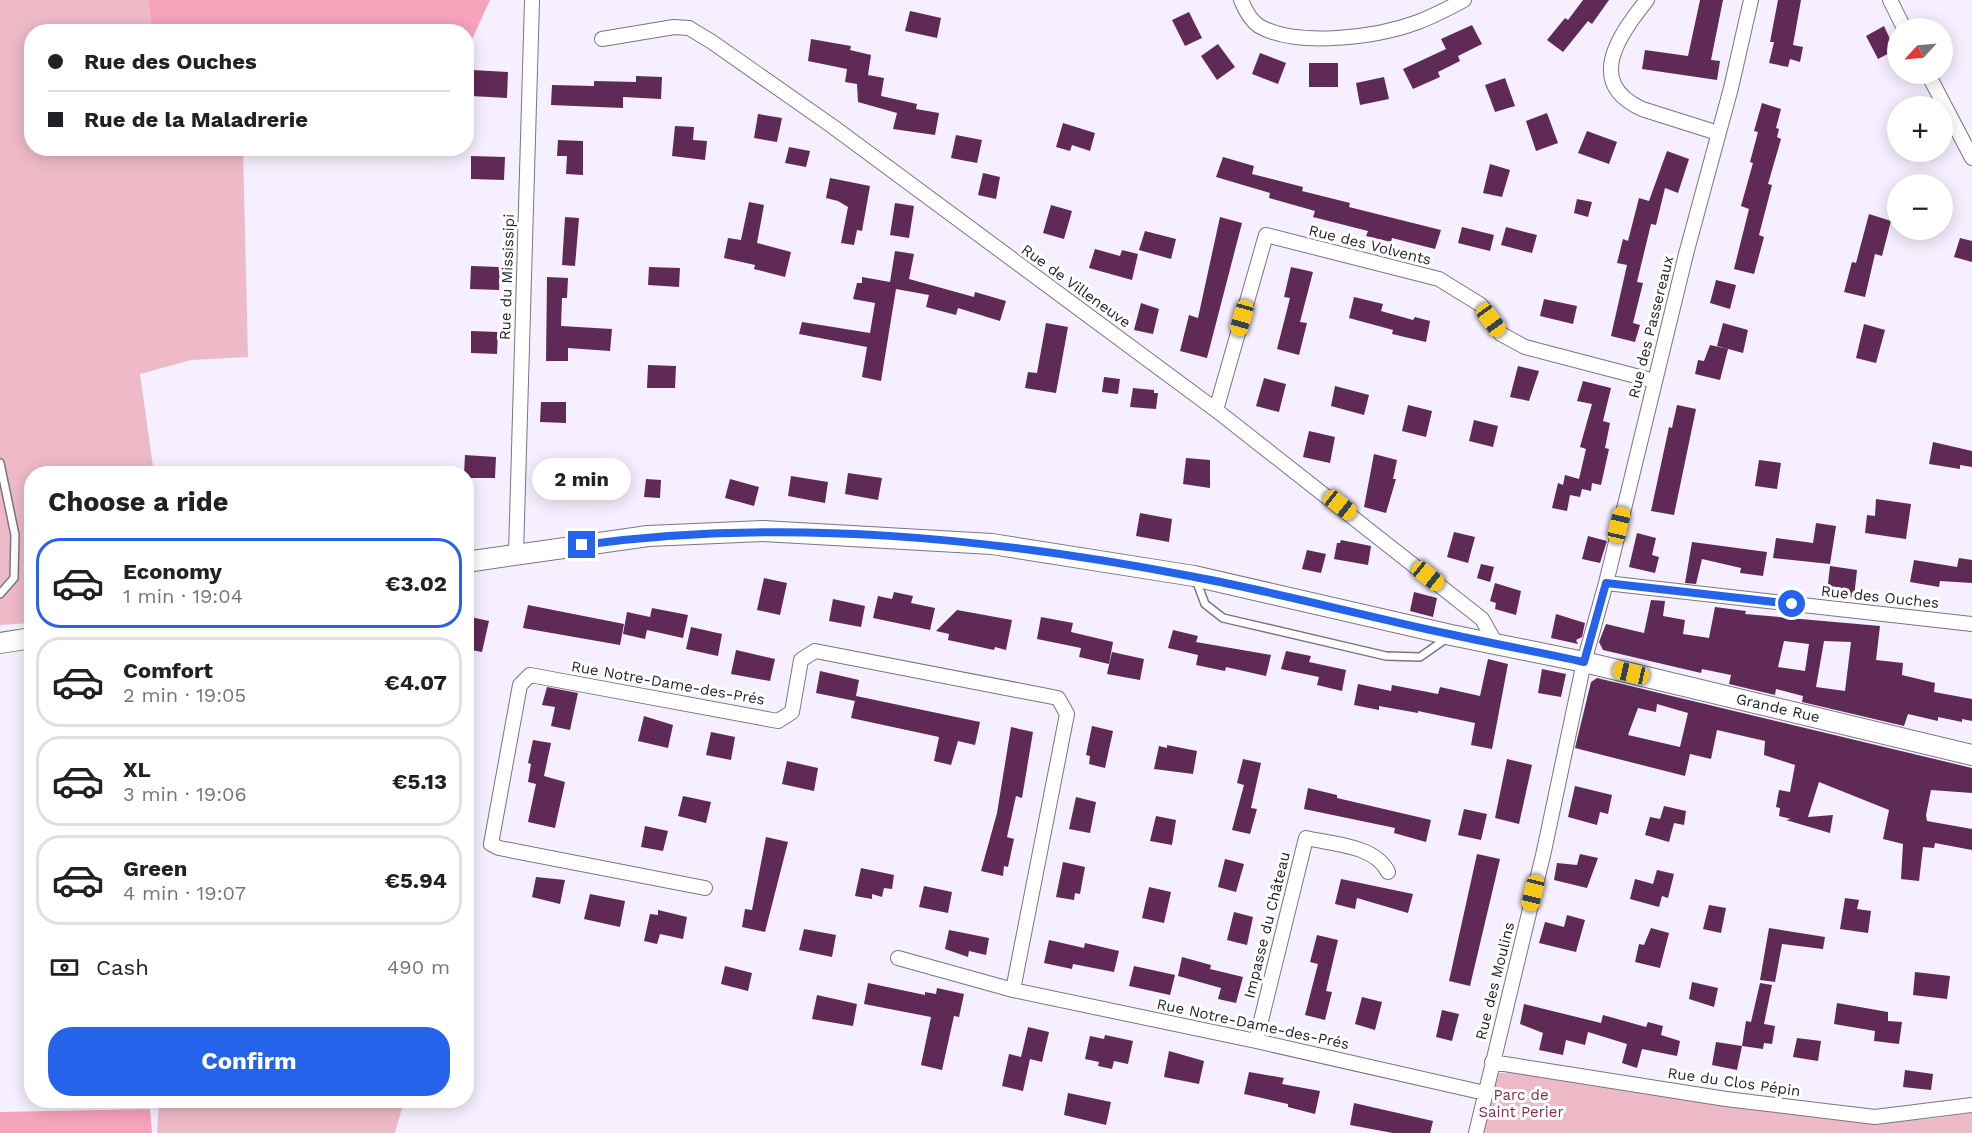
<!DOCTYPE html>
<meta charset="utf-8">
<style>
:root{--surface:#fff;--page:#f6f6f6;--text:#202124;--muted:#757577;--line:#e0e0e0;--accent:#2563eb}
body{margin:0;font-family:"Work Sans",sans-serif;background:var(--page);color:var(--text);height:100vh;display:flex;flex-direction:column;font-size:22px;white-space:nowrap}
*{box-sizing:border-box;margin:0}
p{font-size:20px;color:var(--muted)}
.icon{flex:none;width:33px;height:33px;fill:none;stroke:currentColor;stroke-width:2;stroke-linecap:round;stroke-linejoin:round}
.map{position:relative;flex:1;overflow:hidden}
.sheet{position:absolute;left:24px;top:466px;width:450px;height:642px;display:flex;flex-direction:column;background:var(--surface);border-radius:24px;box-shadow:0 3px 15px #0003}
.sheet>*{flex:none}
.top-card{position:absolute;left:24px;top:24px;width:450px;height:132px;border-radius:24px;box-shadow:0 3px 15px #0003;display:grid;align-content:center;height:132px;padding:0 24px;background:var(--surface)}
.needle{width:39px;rotate:244deg}
.buttons{position:absolute;left:1887px;top:18px;display:grid;gap:12px}
.buttons a{display:grid;place-items:center;width:66px;height:66px;border-radius:50%;background:var(--surface);box-shadow:0 3px 15px #0003;font-size:30px}
.end{position:absolute;width:27px;height:27px;margin:-14px;border:8px solid #2563eb;background:#fff;box-shadow:0 0 0 3px #fff}
.from{border-radius:50%}
.bubble{position:absolute;height:42px;border-radius:21px;background:var(--surface);box-shadow:0 3px 15px #0003;font-size:20px;font-weight:700;line-height:42px;text-align:center}
.car{position:absolute;width:18px;height:36px;margin:-18px -9px;border-radius:8px;box-shadow:0 0 4px 2px #0007;background:linear-gradient(#f5c518 24%,#345 0 40%,#f5c518 0 76%,#345 0 86%,#f5c518 0)}
.top-card b{display:flex;align-items:center;gap:21px;height:57px;font-size:22px}
.top-card b+b{border-top:2px solid var(--line)}
.top-card i{width:15px;height:15px;background:var(--text)}
ul{padding:0;list-style:none}
li{display:flex;align-items:center;gap:18px;height:90px;margin:0 12px 9px;padding:0 12px;border:3px solid var(--line);border-radius:24px}
li div{flex:1}
li b{display:block;font-size:22px}
li em{font-style:normal;font-weight:700}
li.active{border-color:var(--accent)}
li>.icon{width:54px;height:54px;stroke-width:1.5}
h2{padding:0 24px;font-size:27px;line-height:72px}
.pay{display:flex;align-items:center;gap:15px;height:66px;padding:0 24px;font-size:22px}
.pay p{margin-inline-start:auto}
.button{display:flex;gap:12px;margin-top:auto;padding:12px 24px}
.button a{flex:1;height:69px;border-radius:24px;background:var(--accent);color:#fff;font-size:24px;font-weight:700;line-height:69px;text-align:center}
.map>svg:first-child{display:block}
.green{fill:#eebac8}
.forest{fill:#f6a4bb}
.building{fill:#602a57;fill-rule:evenodd}
.lines{fill:none;stroke-linecap:round;stroke-linejoin:round}
.service-casing{stroke:#7b7485;stroke-width:10}
.minor-casing{stroke:#7b7485;stroke-width:16}
.secondary-casing{stroke:#7b7485;stroke-width:22}
.service{stroke:#fff;stroke-width:7}
.minor{stroke:#fff;stroke-width:14}
.secondary{stroke:#fff;stroke-width:20}
.route{stroke:#2563eb;stroke-width:8}
.labels{text-anchor:middle;stroke-width:6;stroke-linejoin:round;paint-order:stroke}
.street-label{font-size:15px;fill:#211e24;stroke:#fff}
.park-label{font-size:15px;fill:#892c4f;stroke:#fff}
</style>
<div class="map">
<svg width="1972" height="1133" viewBox="0 0 1972 1133">
<rect width="100%" height="100%" fill="#f6efff"/>
<path class="green" d="M0,0H148L152,31L32,32V148L243,149L248,357L191,360L140,374L154,474H32L31,623L0,625Z
M1519,1072L1623,1090L1875,1122L1928,1119L1972,1113V1133H1484L1493,1082L1499,1073Z
M159,1101H404L395,1133H157Z"/>
<path class="forest" d="M148,0H490L467,50L466,32L152,31Z
M150,1109L152,1133H0V1112Z"/>
<path class="building" d="M1583,0H1609L1592,24L1588,21L1563,52L1547,40L1565,18L1568,20Z
M1700,0H1723L1711,60L1720,61L1717,80L1642,69L1645,50L1688,56Z
M1778,0H1801L1793,45L1803,47L1800,62L1790,59L1788,67L1769,63L1774,42H1770Z
M910,11L941,18L937,38L905,31Z
M1189,12L1202,38L1185,46L1172,20Z
M1472,25L1482,44L1458,56L1460,61L1438,72L1440,77L1413,89L1403,69L1446,49L1441,39Z
M1884,26L1895,50L1878,59L1866,36Z
M811,39L851,46L850,50L871,55L868,75L884,78L881,96L917,104L916,109L939,113L935,135L893,129L897,113L858,102L857,84L845,82L847,69L808,61Z
M1218,44L1235,67L1217,80L1201,56Z
M1260,53L1286,63L1278,84L1252,74Z
M1309,63H1338V87H1309Z
M472,70L508,72L507,98L471,96Z
M636,76L662,77L661,99L623,97V108L551,105L552,85L594,86V81L636,82Z
M1384,77L1389,99L1360,105L1356,83Z
M1505,78L1515,106L1495,112L1485,85Z
M1762,103L1781,109L1776,128L1779,129L1777,137L1781,139L1768,184L1772,185L1759,235L1764,237L1754,274L1734,269L1749,209L1741,206L1753,163L1750,162L1758,132L1754,131Z
M1547,113L1558,143L1536,151L1526,121Z
M758,114L782,118L777,142L754,138Z
M1063,123L1095,133L1090,151L1072,145L1070,151L1056,147Z
M675,126L694,127L693,140L707,141L705,160L672,156Z
M1587,131L1617,142L1609,164L1578,153Z
M956,135L982,140L977,163L951,158Z
M558,140L583,141V175L566,174L567,156H557Z
M789,147L810,151L806,167L785,163Z
M1667,151L1689,159L1678,193L1665,188L1656,225L1651,224L1637,282L1643,283L1633,323L1640,325L1635,342L1611,336L1627,265L1617,263L1623,239L1628,241L1639,198L1649,201Z
M471,156L505,157L504,180L471,179Z
M1223,157L1254,166L1252,174L1303,187L1302,191L1350,203L1349,207L1441,230L1435,249L1392,238L1391,242L1366,236L1368,231L1313,217L1315,211L1269,198L1270,193L1216,177Z
M1490,164L1510,170L1502,197L1483,193Z
M983,173L1000,177L996,199L978,195Z
M830,178L870,186L862,231L857,230L854,245L841,243L848,207L838,201L826,198Z
M1577,199L1592,202L1588,217L1574,213Z
M749,202L764,205L757,243L791,252L785,277L754,269L755,265L724,258L728,238L741,240Z
M895,203L914,206L909,238L890,235Z
M1051,205L1072,211L1064,239L1043,233Z
M1869,214L1891,221L1882,256L1875,254L1865,297L1844,292L1852,262L1856,263Z
M565,217L579,218L575,266L562,265Z
M1220,217L1242,223L1207,358L1180,351L1189,315L1198,318Z
M1462,227L1494,235L1490,251L1458,243Z
M1506,227L1537,235L1532,253L1501,245Z
M1145,231L1176,239L1171,259L1139,250Z
M1960,238L1972,241V262L1954,257Z
M1095,249L1120,256L1122,250L1138,254L1132,280L1089,268Z
M895,251L914,254L909,279L974,297L975,292L1006,301L1000,321L958,308L956,315L926,307L929,295L896,289L881,381L862,377L867,347L799,334L802,322L870,333L875,303L853,299L857,283H862V277L890,282Z
M471,266L500,267L499,290L470,289Z
M649,267L680,268L679,287L648,285Z
M1291,267L1313,272L1300,322L1307,323L1299,355L1277,349L1290,298L1284,297Z
M547,277L568,278L567,298H562L561,326L612,329L610,351L568,348V361H546Z
M1716,280L1736,285L1730,309L1710,303Z
M1354,297L1383,304L1381,311L1413,320L1415,317L1430,321L1426,342L1392,334L1393,330L1349,318Z
M1544,299L1577,306L1573,324L1540,316Z
M1141,303L1159,309L1153,334L1134,330Z
M1046,323L1068,327L1056,393L1025,388L1028,372L1037,373Z
M1723,323L1748,330L1743,353L1717,346Z
M1864,324L1885,330L1876,363L1856,358Z
M471,331L498,332L497,354L471,353Z
M1710,345L1728,349L1720,380L1695,374L1698,360L1704,361Z
M648,365L676,366L675,388H647Z
M1518,366L1539,371L1529,401L1510,397Z
M1104,377L1120,379L1118,394L1102,392Z
M1264,378L1286,384L1279,412L1256,406Z
M1583,381L1611,388L1603,421L1610,423L1605,448L1609,449L1601,485L1592,483L1591,491L1582,489L1580,497L1570,495L1567,511L1552,508L1558,483L1563,485L1565,475L1579,479L1586,449L1580,447L1592,404L1577,401Z
M1335,386L1369,395L1364,415L1331,406Z
M1133,388L1154,390V393H1158L1156,409L1130,407Z
M541,402H566V423L540,422Z
M1408,405L1432,411L1426,437L1402,431Z
M1677,405L1696,409L1674,515L1651,511L1669,427L1672,428Z
M1474,420L1498,426L1493,447L1469,441Z
M1309,431L1335,437L1330,463L1303,457Z
M1933,442L1972,451V467L1960,465V469L1929,464Z
M1374,454L1397,460L1393,479H1396L1386,513L1364,507Z
M465,455L496,457L495,478H466L464,474Z
M1186,458L1210,460V488L1183,484Z
M1759,460L1781,463L1777,489L1755,486Z
M563,461L613,463L612,486H585V479H564Z
M848,473L882,478L878,500L845,494Z
M791,476L828,482L825,503L788,496Z
M646,479L661,480L660,498L644,497Z
M730,479L759,487L754,506L725,498Z
M1876,499L1911,504L1906,539L1865,533L1867,515L1875,516Z
M1140,513L1172,519L1169,542L1136,536Z
M1816,523L1836,526L1830,564L1773,558L1776,538L1813,543Z
M1454,532L1475,537L1468,563L1447,557Z
M1637,533L1656,538L1652,555L1659,557L1655,573L1629,567Z
M1588,536L1607,541L1600,563L1582,559Z
M1341,540L1371,546L1368,565L1334,559L1337,543H1340Z
M1692,542L1767,552L1763,576L1740,573L1741,568L1702,559L1696,584L1685,583Z
M1307,550L1326,554L1321,573L1302,569Z
M1959,558L1972,560V583L1940,581L1939,587L1910,582L1914,560L1957,567Z
M1481,564L1494,567L1490,582L1477,578Z
M1830,566L1857,570L1854,598L1827,592Z
M764,578L787,583L780,615L757,610Z
M1495,583L1521,591L1516,615L1495,609L1496,603L1490,601Z
M894,592L913,596L911,603L935,608L930,630L873,618L878,596L892,599Z
M1414,592L1437,598L1433,617L1410,611Z
M833,599L865,606L861,627L829,621Z
M1651,600L1665,601L1663,616L1685,620L1683,634L1709,638L1715,607L1746,611L1745,614L1880,626L1876,660L1903,663L1902,675L1935,683L1934,692L1972,699V721L1962,719V722L1938,717V721L1908,714L1904,726L1802,702L1803,696L1776,689L1775,695L1729,684L1731,675L1702,669L1701,673L1603,650L1599,642L1606,624L1644,633ZM1784,641L1809,644L1805,671L1778,667ZM1824,641L1851,642L1845,691L1816,687Z
M528,605L624,624L620,645L523,628Z
M652,608L688,615L683,638L647,630L645,639L623,634L627,612L650,617Z
M957,610L1012,620L1006,650L995,647L994,650L948,640L949,634L936,631Z
M1556,614L1585,623L1582,637L1576,640L1578,644L1551,638Z
M466,616L489,621L482,652L466,649Z
M1041,617L1073,623L1071,632L1113,642L1109,664L1079,657L1081,648L1037,639Z
M691,627L722,634L718,656L686,649Z
M1173,630L1198,636L1196,642L1271,655L1266,676L1226,667L1225,671L1196,665L1198,655L1168,648Z
M736,650L775,659L770,681L731,674Z
M1286,651L1311,656L1309,662L1346,670L1342,691L1317,685L1319,677L1281,669Z
M1112,652L1144,659L1140,680L1107,674Z
M1488,659L1508,664L1492,749L1471,745L1475,723L1418,711V713L1379,706V710L1354,705L1358,684L1391,691L1392,685L1438,694L1440,687L1480,696Z
M1542,669L1566,674L1561,697L1538,693Z
M820,671L859,680L855,701L816,693Z
M1597,678L1972,768V793L1931,790L1926,815L1927,821L1972,829V850L1935,843L1934,848L1923,847L1919,881L1901,879L1903,844L1883,839L1889,810L1819,782L1808,817L1833,815L1830,833L1786,820L1791,819L1779,816L1780,808L1776,807L1779,790L1790,792L1795,765L1764,755L1765,741L1717,730L1711,759L1690,754L1685,776L1575,748L1591,682ZM1657,704L1688,713L1680,747L1628,735L1638,708L1656,712Z
M547,687L578,693L570,730L551,726L555,707L542,705Z
M856,696L980,722L975,745L958,741L951,765L934,761L939,737L851,718Z
M644,716L673,725L668,748L638,741Z
M1092,726L1113,731L1105,768L1089,764L1090,756L1086,755Z
M1011,727L1033,732L1022,798L1016,796L1007,837L1014,839L1008,867L1004,866L1003,876L981,871L997,813Z
M711,732L735,737L731,760L706,755Z
M533,740L551,743L544,776L565,782L555,828L528,822L536,784L528,782L531,764L528,763Z
M1167,745L1197,751L1193,774L1154,769L1159,746L1167,748Z
M1243,759L1261,763L1251,808L1257,809L1250,834L1232,830L1244,785L1237,783Z
M1507,759L1532,765L1519,824L1495,818Z
M787,761L818,768L814,791L782,784Z
M1575,786L1612,795L1608,814L1600,812L1597,825L1568,817Z
M1308,788L1337,795V798L1431,820L1426,842L1394,833L1395,828L1304,809Z
M683,796L711,802L706,823L678,816Z
M1076,797L1096,802L1090,833L1069,829Z
M1664,806L1686,811L1684,825L1674,823L1669,842L1645,835L1650,817L1660,819Z
M1464,809L1487,814L1481,840L1458,835Z
M1156,816L1176,820L1172,845L1150,841Z
M645,826L668,831L663,851L641,847Z
M766,837L788,842L765,932L742,927L745,909L752,910Z
M1477,854L1500,859L1470,986L1449,981Z
M1580,854L1598,858L1587,888L1554,880L1557,863L1577,865Z
M1225,859L1244,864L1236,892L1218,887Z
M1063,862L1085,867L1080,894L1075,893L1074,900L1056,897Z
M861,868L894,875L892,889L884,888L882,897L872,894V899L855,896Z
M1657,870L1674,874L1668,898L1662,896L1659,907L1630,899L1635,879L1653,884Z
M536,877L565,880L560,904L532,897Z
M1341,879L1413,894L1408,913L1357,898L1355,909L1335,904Z
M924,886L952,892L948,913L919,907Z
M1149,887L1171,892L1164,923L1142,918Z
M590,894L625,901L620,927L584,919Z
M1845,898L1859,900L1857,909L1871,911L1868,933L1840,929Z
M1709,905L1726,908L1721,933L1703,929Z
M658,910L687,917L683,939L660,934L657,944L644,941L650,914L658,915Z
M1234,912L1253,917L1247,945L1227,940Z
M1567,915L1585,920L1576,952L1539,943L1545,922L1564,927Z
M1651,928L1669,933L1660,968L1635,962L1639,944L1644,945Z
M1769,928L1825,937L1823,949L1782,944L1775,982L1760,980Z
M804,929L836,935L832,957L799,950Z
M949,930L989,938L986,955L969,951L968,957L945,949Z
M1317,935L1338,940L1326,991L1332,992L1325,1020L1305,1015L1318,964L1310,962Z
M1049,940L1084,948L1085,943L1119,951L1114,972L1073,964L1072,969L1044,963Z
M1182,957L1211,965L1210,969L1243,977L1236,1003L1218,999L1221,988L1178,976Z
M725,966L752,973L748,991L721,984Z
M1134,966L1175,975L1170,995L1129,986Z
M1915,972L1950,976L1947,999L1913,995Z
M1692,982L1718,988L1714,1007L1689,999Z
M868,983L925,995V992L936,994L937,988L964,994L959,1017L954,1016L942,1070L921,1065L931,1017L864,1004Z
M1760,983L1772,985L1764,1024L1775,1026L1772,1044L1764,1043L1763,1049L1742,1046L1746,1021L1751,1022Z
M817,995L857,1004L853,1026L812,1019Z
M1362,997L1382,1002L1375,1030L1355,1024Z
M1837,1003L1888,1012V1021L1902,1022L1899,1044L1874,1041L1875,1031L1834,1024Z
M1524,1004L1601,1023L1603,1015L1646,1027L1648,1022L1663,1026L1661,1035L1680,1041L1677,1056L1642,1049L1637,1068L1622,1063L1627,1044L1588,1032L1585,1045L1566,1040L1563,1055L1539,1050L1543,1033L1520,1024Z
M1442,1010L1459,1014L1452,1041L1436,1037Z
M1028,1027L1049,1032L1042,1062L1030,1059L1023,1091L1002,1086L1009,1054L1021,1057Z
M1105,1035L1133,1041L1128,1064L1114,1061L1112,1069L1098,1066L1099,1062L1085,1059L1090,1036L1104,1039Z
M1797,1038L1821,1041L1818,1061L1793,1057Z
M1716,1042L1742,1046L1737,1070L1712,1065Z
M1169,1051L1204,1061L1199,1084L1164,1077Z
M1905,1070L1933,1074L1931,1090L1903,1087Z
M1249,1072L1284,1078L1282,1084L1320,1091L1315,1114L1288,1107V1104L1244,1094Z
M1068,1093L1111,1102L1106,1125L1064,1115Z
M1354,1103L1433,1121L1430,1133H1393L1350,1125Z"/>
<g class="lines">
<g class="service-casing">
<path id="service" d="M0,463L15,535L14,578L0,594
M1196,580L1205,604L1223,618L1386,656L1420,657L1447,638"/>
</g>
<g class="minor-casing">
<path id="minor" d="M1241,0C1245,10 1250,20 1259,26C1297,48 1378,37 1418,22C1434,16 1449,8 1464,0
M1647,0C1620,34 1584,82 1642,109L1718,133
M1890,0L1904,28
M602,39L674,27L689,28L712,42L832,126L1216,410L1482,619L1496,644
M1928,74L1972,158
M1216,410L1266,235L1439,279L1481,305L1501,334L1525,347L1655,381
M516,554L532,0
M1606,583L1972,624
M705,888L499,848L491,844L520,685L530,675L778,721L792,712L801,660L815,651L1058,698L1067,714L1013,990
M898,958L1013,990L1256,1041L1485,1093
M1256,1041L1306,838C1332,844 1375,845 1388,872
M1492,1062L1726,1099L1875,1117L1972,1105
M1476,1133L1544,851L1584,662L1606,583L1686,254L1731,88L1751,0"/>
</g>
<g class="secondary-casing">
<path id="secondary" d="M466,562L648,536L763,531L992,544L1194,576L1451,635L1584,662L1972,755
M0,643L32,638"/>
</g>
<use href="#service" class="service"/>
<use href="#minor" class="minor"/>
<use href="#secondary" class="secondary"/>
</g>
<g class="lines">
<path class="route" d="M582,545C786,517 994,538 1195,577C1280,593 1364,616 1449,634C1494,644 1539,652 1584,662L1606,583L1792,604"/>
</g>
<g class="labels">
<g class="street-label">
<text transform="translate(1370 245) rotate(14)" y="5">Rue des Volvents</text>
<text transform="translate(507 277) rotate(-88)" y="5">Rue du Mississipi</text>
<text transform="translate(1076 286) rotate(36)" y="5">Rue de Villeneuve</text>
<text transform="translate(1651 327) rotate(-76)" y="5">Rue des Passereaux</text>
<text transform="translate(1880 597) rotate(6)" y="5">Rue des Ouches</text>
<text transform="translate(668 683) rotate(10)" y="5">Rue Notre-Dame-des-Prés</text>
<text transform="translate(1778 708) rotate(13)" y="5">Grande Rue</text>
<text transform="translate(1267 925) rotate(-76)" y="5">Impasse du Château</text>
<text transform="translate(1495 981) rotate(-76)" y="5">Rue des Moulins</text>
<text transform="translate(1253 1024) rotate(12)" y="5">Rue Notre-Dame-des-Prés</text>
<text transform="translate(1734 1082) rotate(8)" y="5">Rue du Clos Pépin</text>
</g>
<g class="park-label">
<text x="1521" y="1100">Parc de<tspan x="1521" dy="17">Saint Perier</tspan></text>
</g>
</g>
</svg>
<div class="buttons">
<a><svg class="needle" viewBox="-14 -14 28 28"><path d="M0-13l5 13h-10z" fill="#e53935"/><path d="M0 13l5-13h-10z" fill="#757577"/></svg></a>
<a>+</a>
<a>−</a>
</div>
<i class="end from" style="left:1792px;top:604px"></i>
<i class="end" style="left:582px;top:545px"></i>
<div class="bubble" style="left:532px;top:458px;width:99px">2 min</div>
<i class="car" style="left:1242px;top:318px;rotate:196deg"></i>
<i class="car" style="left:1491px;top:320px;rotate:144deg"></i>
<i class="car" style="left:1340px;top:505px;rotate:128deg"></i>
<i class="car" style="left:1619px;top:525px;rotate:13deg"></i>
<i class="car" style="left:1428px;top:576px;rotate:129deg"></i>
<i class="car" style="left:1631px;top:673px;rotate:283deg"></i>
<i class="car" style="left:1533px;top:893px;rotate:194deg"></i>
<div class="top-card">
<b><i class="from"></i>Rue des Ouches</b>
<b><i></i>Rue de la Maladrerie</b>
</div>
<section class="sheet">
<h2>Choose a ride</h2>
<ul>
<li class="active"><svg class="icon" aria-label="car" viewBox="0 0 24 24"><path d="M5 17H2v-5l4-1 3-4h7l3 4 3 1v5h-3M9 17h6M6 11h13"/><circle cx="7" cy="17" r="2"/><circle cx="17" cy="17" r="2"/></svg><div><b>Economy</b><p>1 min · 19:04</p></div><em>€3.02</em></li>
<li><svg class="icon" aria-label="car" viewBox="0 0 24 24"><path d="M5 17H2v-5l4-1 3-4h7l3 4 3 1v5h-3M9 17h6M6 11h13"/><circle cx="7" cy="17" r="2"/><circle cx="17" cy="17" r="2"/></svg><div><b>Comfort</b><p>2 min · 19:05</p></div><em>€4.07</em></li>
<li><svg class="icon" aria-label="car" viewBox="0 0 24 24"><path d="M5 17H2v-5l4-1 3-4h7l3 4 3 1v5h-3M9 17h6M6 11h13"/><circle cx="7" cy="17" r="2"/><circle cx="17" cy="17" r="2"/></svg><div><b>XL</b><p>3 min · 19:06</p></div><em>€5.13</em></li>
<li><svg class="icon" aria-label="car" viewBox="0 0 24 24"><path d="M5 17H2v-5l4-1 3-4h7l3 4 3 1v5h-3M9 17h6M6 11h13"/><circle cx="7" cy="17" r="2"/><circle cx="17" cy="17" r="2"/></svg><div><b>Green</b><p>4 min · 19:07</p></div><em>€5.94</em></li>
</ul>
<div class="pay"><svg class="icon" aria-label="cash" viewBox="0 0 24 24"><path d="M3 7h18v10H3z"/><circle cx="12" cy="12" r="2"/></svg>Cash<p>490 m</p></div>
<div class="button"><a>Confirm</a></div>
</section>
</div>
